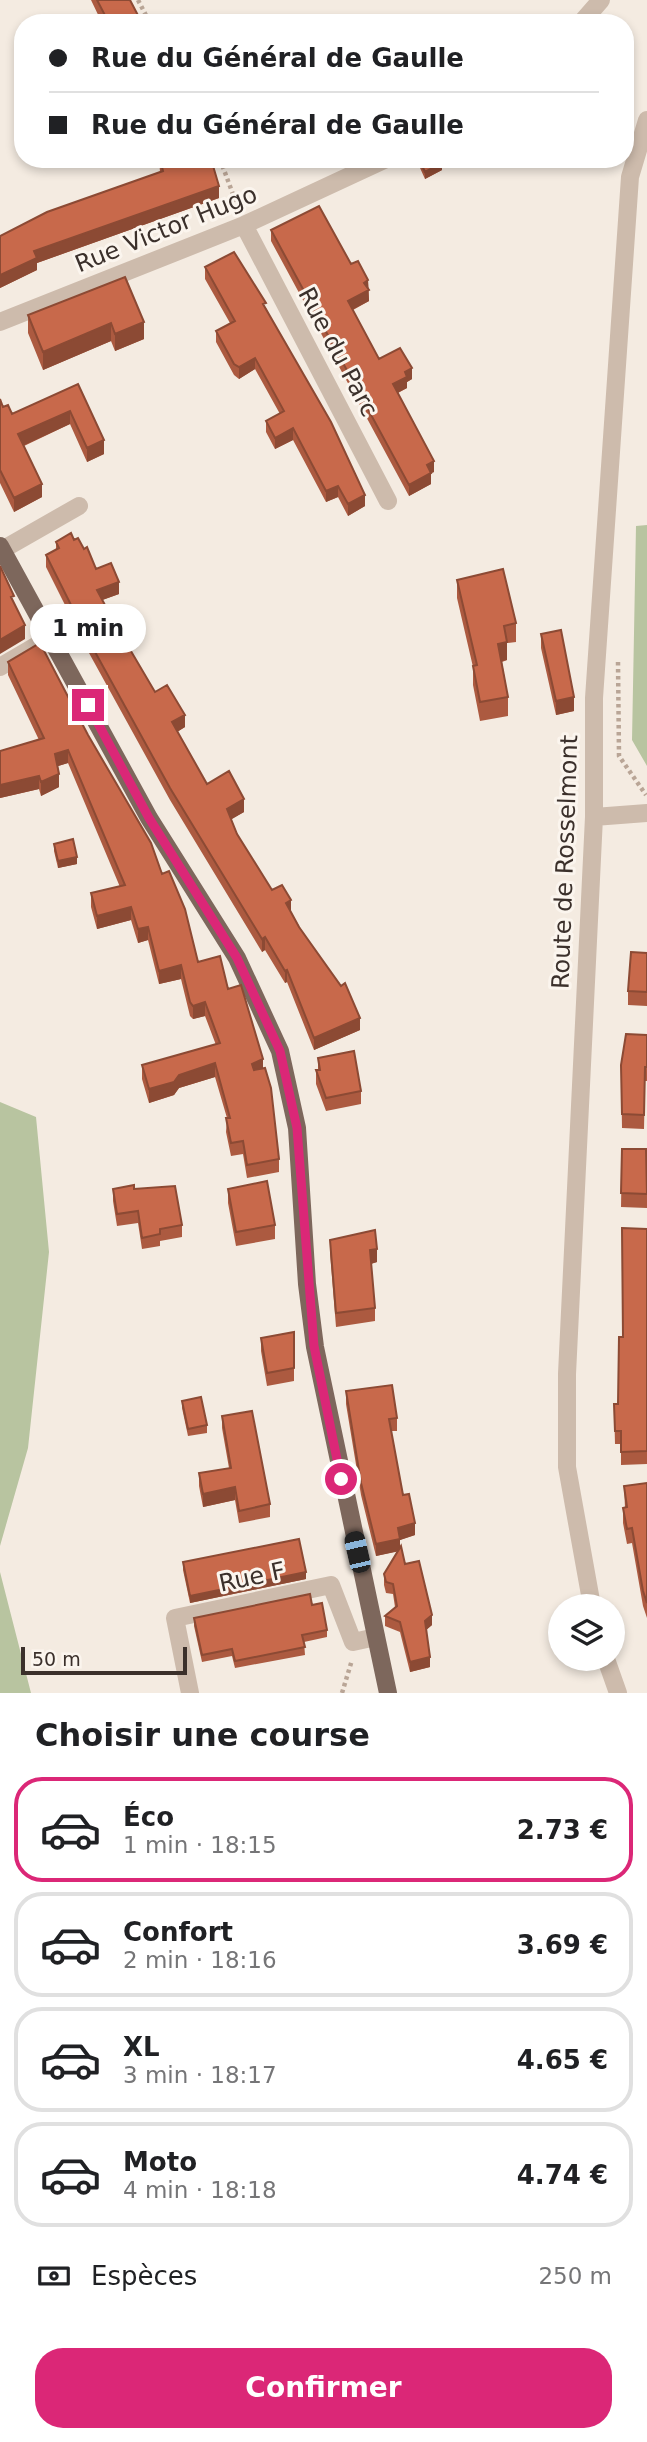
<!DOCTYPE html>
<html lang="fr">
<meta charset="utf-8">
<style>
:root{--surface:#fff;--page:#f6f6f6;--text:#202124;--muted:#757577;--line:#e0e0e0;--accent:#db2777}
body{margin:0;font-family:"DejaVu Sans",sans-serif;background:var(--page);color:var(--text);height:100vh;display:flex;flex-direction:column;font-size:26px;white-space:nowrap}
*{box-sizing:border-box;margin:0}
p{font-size:23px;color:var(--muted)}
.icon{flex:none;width:38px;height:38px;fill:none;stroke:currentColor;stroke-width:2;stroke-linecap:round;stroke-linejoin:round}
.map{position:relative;height:1693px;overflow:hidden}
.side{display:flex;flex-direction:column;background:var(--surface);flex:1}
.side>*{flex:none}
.hud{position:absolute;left:14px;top:14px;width:620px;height:154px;border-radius:28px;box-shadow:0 4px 10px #0003;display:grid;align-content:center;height:154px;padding:0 35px;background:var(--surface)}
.tools{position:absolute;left:548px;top:1594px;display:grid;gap:14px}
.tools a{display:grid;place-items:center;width:77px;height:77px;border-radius:50%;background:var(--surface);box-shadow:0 4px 10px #0003;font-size:35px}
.scale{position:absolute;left:21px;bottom:18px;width:166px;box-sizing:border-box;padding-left:7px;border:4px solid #3b302b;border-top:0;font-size:19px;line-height:24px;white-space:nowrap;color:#3b302b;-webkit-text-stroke:5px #fbf5ee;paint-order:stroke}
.end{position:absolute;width:32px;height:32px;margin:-16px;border:9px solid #db2777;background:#fff;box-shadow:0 0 0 4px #fff}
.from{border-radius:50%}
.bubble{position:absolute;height:49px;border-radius:24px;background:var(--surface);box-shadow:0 4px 10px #0003;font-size:23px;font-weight:800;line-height:49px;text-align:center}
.car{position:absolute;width:21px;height:42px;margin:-21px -10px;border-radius:9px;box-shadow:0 0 5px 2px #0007;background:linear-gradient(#222 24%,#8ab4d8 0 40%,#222 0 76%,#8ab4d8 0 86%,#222 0)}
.hud b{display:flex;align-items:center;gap:24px;height:66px;font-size:26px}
.hud b+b{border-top:2px solid var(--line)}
.hud i{width:18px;height:18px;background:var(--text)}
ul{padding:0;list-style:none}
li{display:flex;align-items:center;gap:21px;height:105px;margin:0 14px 10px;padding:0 21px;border:4px solid var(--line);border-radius:28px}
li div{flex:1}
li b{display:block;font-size:26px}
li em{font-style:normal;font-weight:800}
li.active{border-color:var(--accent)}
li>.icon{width:63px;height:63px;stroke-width:1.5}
h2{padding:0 35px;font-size:32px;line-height:84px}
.pay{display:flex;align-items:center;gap:18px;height:77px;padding:0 35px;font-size:26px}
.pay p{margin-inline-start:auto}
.primary-button{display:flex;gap:14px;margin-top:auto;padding:14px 35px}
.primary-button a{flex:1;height:80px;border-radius:28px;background:var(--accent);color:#fff;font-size:28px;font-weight:800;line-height:80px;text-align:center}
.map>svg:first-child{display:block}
.green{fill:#b8c4a0}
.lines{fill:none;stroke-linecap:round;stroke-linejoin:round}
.path{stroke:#b9a596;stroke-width:4.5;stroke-dasharray:3.5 3.5;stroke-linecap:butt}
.minor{stroke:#cdbbac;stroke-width:18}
.major{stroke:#7d675c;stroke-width:18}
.wall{fill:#ac5a40}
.shaded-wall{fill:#8c4a34}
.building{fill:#c8694b;stroke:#8c4a34;stroke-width:2}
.route{stroke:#db2777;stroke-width:9}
.labels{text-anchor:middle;stroke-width:6;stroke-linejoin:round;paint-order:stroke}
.street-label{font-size:24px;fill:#3b302b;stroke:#fbf5ee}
</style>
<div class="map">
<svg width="647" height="1693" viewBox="0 0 647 1693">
<rect width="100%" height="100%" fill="#f4ebe1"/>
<path class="green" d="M647,525V766L632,740L636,526Z
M0,1102L36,1117L49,1252L28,1448L0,1546Z
M0,1572L31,1693H0Z"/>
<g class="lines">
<path class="path" d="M138,0L150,23
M220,159L238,208
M618,662L619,756L646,795
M342,1693L352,1660"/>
<path class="minor" d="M581,23L601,0
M244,225L388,501
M0,322L244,225L386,159
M2,550L79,506
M0,667L51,637
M594,817L647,813
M592,1606L567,1467V1374L594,817V698L630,177L647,120
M606,1659L618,1693
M190,1693L175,1618L331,1585L353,1642L376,1637"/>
<path class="major" d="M0,546L149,818L237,958L280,1051L297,1128L307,1284L315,1347L388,1693"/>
</g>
<path class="wall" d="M91,0H130L142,23H102Z
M159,159H211L219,198L37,263V270L0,288V236L160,172Z
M416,159H440L442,170L425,179Z
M271,230L351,264L368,280L369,301L353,310L379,359L412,379L407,382V388L398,393L434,472L431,473V484L409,496L271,241Z
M205,267L266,308L365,506L348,516L338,497L326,502L293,440L275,449L266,432V421L280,414L255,369L239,379L234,375L216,342V331L230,323L205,279Z
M125,277L144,339L115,351L111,341L43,370L28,333V315Z
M78,384L104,454L87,462L70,424L24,446L42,497L14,512L0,483V399L3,407L12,414Z
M74,540L96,569L119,594L102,600L115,624L155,692L185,727L177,732L207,784L244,812L231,819L237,834L272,890L291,912L360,1030L314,1050L287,982L285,983L265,950L262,952L170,800L89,653L46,567V555L56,550V542Z
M457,580L516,623V642L507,643V660L502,662L508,697V716L480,721L473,685V667L457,598Z
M541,634L574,711L556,715L541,648Z
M8,662L88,735L162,874L198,962L228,989L263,1068L279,1159V1172L247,1178L243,1154L231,1156L226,1132L227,1118L215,1077L179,1088L174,1095L149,1103L142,1079V1065L216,1045L205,1016L193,1019L190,1016L181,979L159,984L148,940L138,943L131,920L97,929L91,907V893L120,887L68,763L58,766L59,787L41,796L39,789L0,798V751L39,740L8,675Z
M54,844L77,864L58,868L54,851Z
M647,953V1006L628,1005V991Z
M647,1035V1081H645L644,1129L622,1128L621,1065Z
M318,1058L361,1091V1104L326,1111L316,1084V1070H318Z
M622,1149L647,1167V1208L621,1207Z
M113,1189H134L182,1225V1237L160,1241V1246L142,1249L138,1223L117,1226L113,1201Z
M228,1189L275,1225V1239L236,1246L228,1203Z
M647,1229V1464L621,1465V1444H615L614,1404H618L623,1337Z
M330,1240L377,1262L371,1264L375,1308V1321L336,1327L330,1253Z
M294,1332V1381L267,1386L261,1351V1338Z
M346,1391L397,1418V1431H391L403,1495L415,1535L400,1540V1548L405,1564L432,1625L426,1630L430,1667L410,1672L400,1632L385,1626V1616L395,1607L393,1594L386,1593L384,1585V1574L398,1551L376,1556L361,1495L346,1404Z
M182,1401L207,1425V1433L188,1436L182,1408Z
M222,1416L270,1504V1517L239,1523L235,1500L203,1507L199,1486V1473L229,1468L222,1428Z
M647,1483V1618L643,1606L632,1543L627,1544L623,1523V1508H625L624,1486Z
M183,1562L306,1579L190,1603L183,1570Z
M312,1605L327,1630V1637L304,1642L305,1655L235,1668L232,1656L202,1662L194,1626V1618Z"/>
<path class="shaded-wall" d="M442,163V170L425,179V172Z
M219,186V198L37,263V270L0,288V275L34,251Z
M368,280L369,301L348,312V301Z
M144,322V339L115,351V334Z
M111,323V341L43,370V352Z
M255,358V369L239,379V367Z
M412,368V379L407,382V388L393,395V384L405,372Z
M70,411V424L18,448V434Z
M293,428V440L275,449V438Z
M104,440V454L87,462V448Z
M434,461V472L427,475V465Z
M431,473V484L409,496V485Z
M42,484V497L14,512V498Z
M338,486V497L326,502V491Z
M365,495V506L348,516V504Z
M119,582V594L97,602V590Z
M25,625V639L0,654V640Z
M507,642V660L498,662V644Z
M574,697V711L556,715V701Z
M185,715V727L172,735V722Z
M68,750V763L55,767V754Z
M59,774V787L41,796V782Z
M39,776V789L0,798V785Z
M244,799V812L227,822V809Z
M77,857V864L58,868V861Z
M291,900V912L286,903Z
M131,907V920L97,929V916Z
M148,927V940L138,943V929Z
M265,937V950L262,952V939Z
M181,965V979L159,984V971Z
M287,970V982L285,983V971Z
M205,1002V1016L193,1019V1006Z
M360,1018V1030L314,1050V1038Z
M263,1059V1072L252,1077V1064Z
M215,1063V1077L179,1088L174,1095L149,1103V1089L179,1075Z
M377,1249V1262L370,1264V1250Z
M235,1487V1500L203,1507V1494Z
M415,1523V1535L400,1540V1551L376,1556V1544L398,1528Z
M306,1572V1579L190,1603V1596Z
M432,1615V1625L425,1631V1621Z
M430,1657V1667L410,1672V1662Z"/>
<path class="building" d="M97,0H130L142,23H109Z
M160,159H211L219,186L34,251L37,258L0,275V236L47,212L163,171Z
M419,159H440L442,163L425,172Z
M319,206L351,264L358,261L368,280L364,283L369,290L348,301L379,359L400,348L412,368L405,372L407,377L393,384L434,461L427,465L431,473L409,485L271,230Z
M234,252L266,303L263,304L331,422L365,495L348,504L338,486L326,491L293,428L275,438L266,421L284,411L255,358L239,367L234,364L216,331L235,321L205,267Z
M125,277L144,322L115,334L111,323L43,352L28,315Z
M78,384L104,440L87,448L70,411L18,434L42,484L14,498L0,470V399L3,407L8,405L12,414Z
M71,533L74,540L78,538L84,549L87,547L96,569L111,563L119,582L97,590L115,624L155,692L167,685L185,715L172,722L207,784L229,771L244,799L227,809L237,834L272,890L282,885L291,900L286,903L299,927L341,986L345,983L360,1018L314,1038L287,970L285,971L265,937L262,939L170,788L89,641L46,555L59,548L56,542Z
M0,566L14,596L11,597L25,625L0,640Z
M503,569L516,623L504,626L507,642L498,644L508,697L480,702L473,666L477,665L457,580Z
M561,630L574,697L556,701L541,634Z
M40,643L88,735L151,843L162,874L169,871L185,909L198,962L220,956L228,989L241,985L263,1059L252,1064L254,1070L265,1068L271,1088L279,1159L247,1165L243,1141L231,1143L226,1118H230L215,1063L179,1075L174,1082L149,1089L142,1065L220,1043L205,1002L193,1006L190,1002L181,965L159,971L148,927L138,929L131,907L97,916L91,893L125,885L68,750L55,754L59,774L41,782L39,776L0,785V751L44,738L8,662Z
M73,839L77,857L58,861L54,844Z
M631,952L647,953V992L628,991Z
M626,1034L647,1035V1067H645L644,1115L622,1114L621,1065Z
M354,1051L361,1091L326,1098L316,1070H320L318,1058Z
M622,1149H646L647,1194L621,1193Z
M267,1181L275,1225L236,1232L228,1189Z
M134,1185V1189L175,1186L182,1225L160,1229V1234L142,1238L138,1211L117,1214L113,1189Z
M622,1228L647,1229V1451L621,1452V1431H615L614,1404H618L619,1337H623Z
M375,1230L377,1249L370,1250L375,1308L336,1313L330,1240Z
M294,1332V1368L267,1373L261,1338Z
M392,1385L397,1418L389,1419L403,1495L409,1494L415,1523L398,1528L400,1539L376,1544L361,1483L346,1391Z
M201,1397L207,1425L188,1429L182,1401Z
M252,1411L270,1504L239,1511L235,1487L203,1494L199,1473L231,1468L222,1416Z
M647,1483V1603L643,1591L632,1528L627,1529L623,1508L627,1507L624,1486Z
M299,1539L306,1572L190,1596L183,1562Z
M401,1546L405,1564L419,1561L432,1615L425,1621L430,1657L410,1662L400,1622L385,1616L397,1606L393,1584L386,1582L384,1574Z
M310,1594L312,1605L322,1603L327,1630L302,1635L305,1647L235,1661L232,1649L202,1655L194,1618Z"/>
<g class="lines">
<path class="route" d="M88,705L149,818L237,958L280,1051L297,1128L314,1346L341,1479"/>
</g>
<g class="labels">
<g class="street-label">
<text transform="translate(166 229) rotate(-22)" y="8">Rue Victor Hugo</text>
<text transform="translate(338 352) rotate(62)" y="8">Rue du Parc</text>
<text transform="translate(565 862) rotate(-88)" y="8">Route de Rosselmont</text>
<text transform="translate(252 1577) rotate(-12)" y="8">Rue F</text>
</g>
</g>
</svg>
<div class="tools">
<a><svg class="icon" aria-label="layers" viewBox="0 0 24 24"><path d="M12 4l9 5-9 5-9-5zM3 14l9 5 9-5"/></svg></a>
</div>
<div class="scale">50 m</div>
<i class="end from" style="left:341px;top:1479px"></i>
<i class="end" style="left:88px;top:705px"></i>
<div class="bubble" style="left:30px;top:604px;width:116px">1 min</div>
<i class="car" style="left:357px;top:1552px;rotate:347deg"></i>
<div class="hud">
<b><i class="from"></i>Rue du Général de Gaulle</b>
<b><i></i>Rue du Général de Gaulle</b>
</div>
</div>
<section class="side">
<h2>Choisir une course</h2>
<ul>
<li class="active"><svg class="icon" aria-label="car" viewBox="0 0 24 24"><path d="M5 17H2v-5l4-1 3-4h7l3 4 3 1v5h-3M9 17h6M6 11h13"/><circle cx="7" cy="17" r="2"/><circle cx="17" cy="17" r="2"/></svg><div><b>Éco</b><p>1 min · 18:15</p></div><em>2.73 €</em></li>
<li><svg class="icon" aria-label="car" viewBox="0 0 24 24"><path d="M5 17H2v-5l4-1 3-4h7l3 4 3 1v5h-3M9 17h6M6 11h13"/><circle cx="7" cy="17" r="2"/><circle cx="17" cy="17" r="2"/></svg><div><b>Confort</b><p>2 min · 18:16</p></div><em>3.69 €</em></li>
<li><svg class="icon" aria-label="car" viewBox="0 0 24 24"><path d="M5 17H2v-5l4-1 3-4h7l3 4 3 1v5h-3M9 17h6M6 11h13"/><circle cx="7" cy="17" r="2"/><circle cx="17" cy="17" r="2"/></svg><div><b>XL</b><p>3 min · 18:17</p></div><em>4.65 €</em></li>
<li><svg class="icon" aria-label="car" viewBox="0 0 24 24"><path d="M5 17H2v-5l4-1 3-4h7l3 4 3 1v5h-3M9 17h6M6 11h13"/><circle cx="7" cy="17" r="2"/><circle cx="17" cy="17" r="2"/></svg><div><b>Moto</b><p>4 min · 18:18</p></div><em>4.74 €</em></li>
</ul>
<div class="pay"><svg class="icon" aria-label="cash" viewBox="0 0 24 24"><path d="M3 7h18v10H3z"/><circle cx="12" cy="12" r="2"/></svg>Espèces<p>250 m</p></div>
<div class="primary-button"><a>Confirmer</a></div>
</section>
